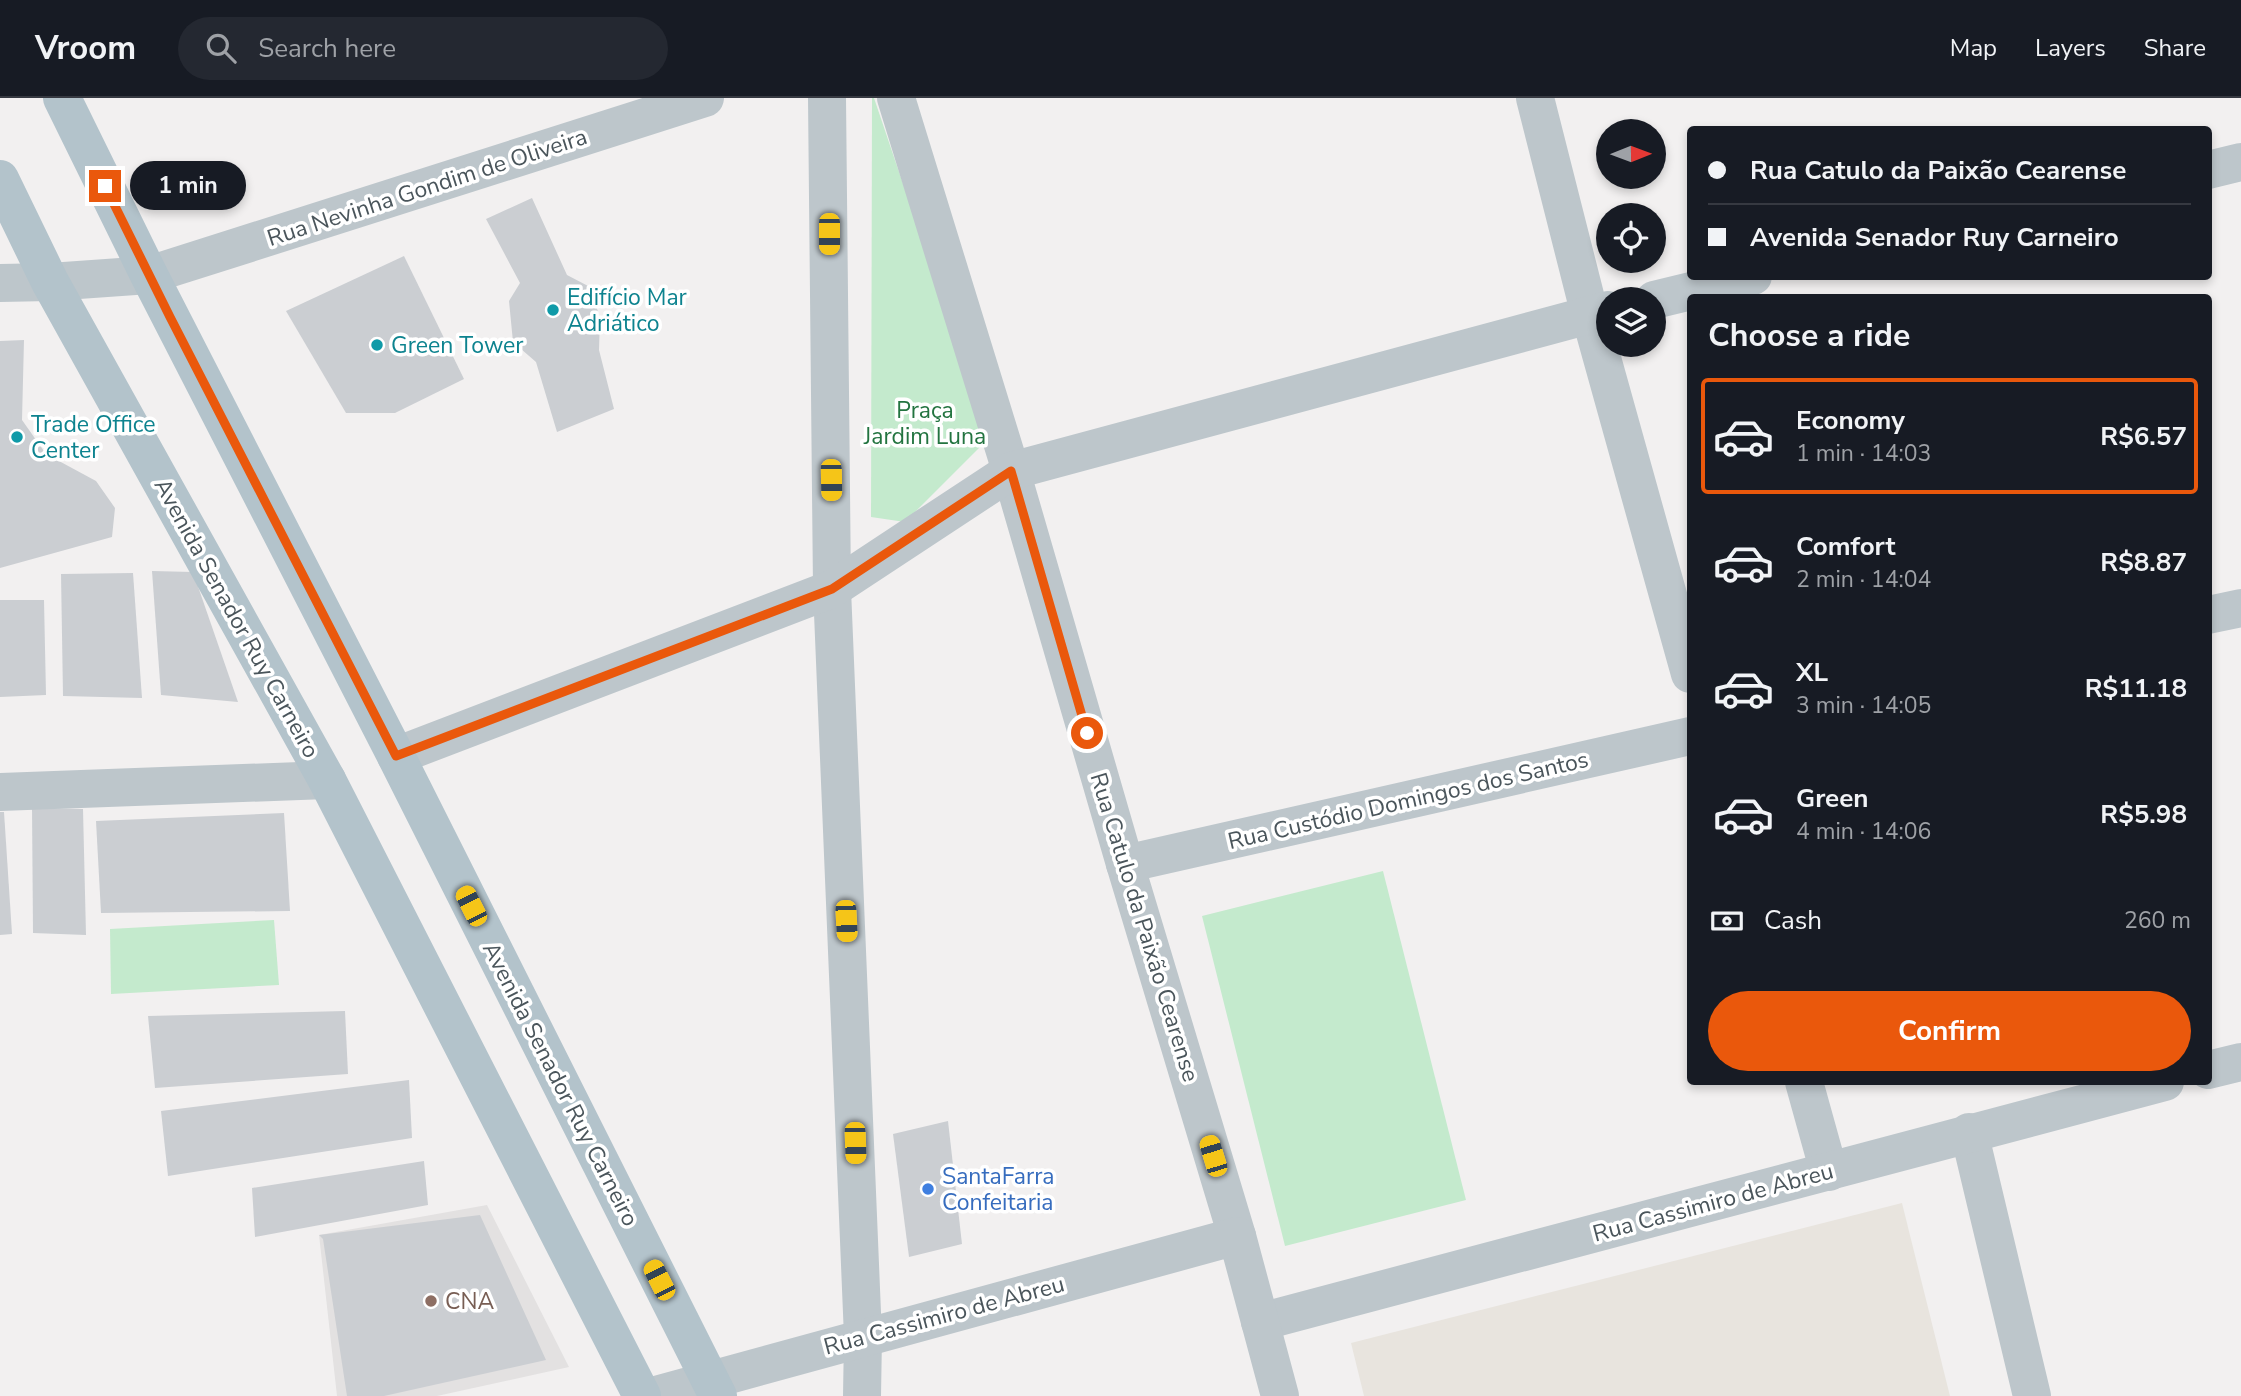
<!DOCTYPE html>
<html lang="en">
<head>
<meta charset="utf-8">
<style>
	body { margin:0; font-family:"Nunito Sans",sans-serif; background:#242831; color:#f1f3f6; height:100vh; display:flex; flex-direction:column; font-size:26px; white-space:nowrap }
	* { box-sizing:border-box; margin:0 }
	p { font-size:23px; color:#9ea1a6 }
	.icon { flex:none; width:38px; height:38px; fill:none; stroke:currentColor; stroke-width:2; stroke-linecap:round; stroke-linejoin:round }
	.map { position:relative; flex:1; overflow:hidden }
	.sheet { position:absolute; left:1687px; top:196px; width:525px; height:791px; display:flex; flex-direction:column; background:#171b24; border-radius:7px; box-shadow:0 4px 10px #0003 }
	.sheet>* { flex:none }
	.top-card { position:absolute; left:1687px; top:28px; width:525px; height:154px; border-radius:7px; box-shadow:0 4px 10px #0003; display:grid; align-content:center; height:154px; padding:0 21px; background:#171b24 }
	.needle { width:46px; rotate:89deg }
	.controls { position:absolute; left:1596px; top:21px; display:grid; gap:14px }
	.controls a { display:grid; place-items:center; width:70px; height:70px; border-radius:50%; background:#171b24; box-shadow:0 4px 10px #0003; font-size:35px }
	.end { position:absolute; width:32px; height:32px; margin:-16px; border:9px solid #ea580c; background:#fff; box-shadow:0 0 0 4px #fff }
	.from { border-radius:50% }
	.bubble { position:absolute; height:49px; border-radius:24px; background:#171b24; box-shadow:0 4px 10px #0003; font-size:23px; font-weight:700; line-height:49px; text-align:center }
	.car { position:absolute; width:21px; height:42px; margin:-21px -10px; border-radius:9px; box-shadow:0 0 5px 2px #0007; background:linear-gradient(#f5c518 24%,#345 0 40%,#f5c518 0 76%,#345 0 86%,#f5c518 0) }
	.top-card b { display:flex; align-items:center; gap:24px; height:66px; font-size:26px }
	.top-card b+b { border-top:2px solid #363941 }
	.top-card i { width:18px; height:18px; background:#f1f3f6 }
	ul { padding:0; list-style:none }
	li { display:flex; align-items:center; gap:21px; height:116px; margin:0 14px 10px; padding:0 7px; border:4px solid transparent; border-radius:7px }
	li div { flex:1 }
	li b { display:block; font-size:26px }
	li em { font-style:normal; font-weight:700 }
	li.on { border-color:#ea580c }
	li>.icon { width:63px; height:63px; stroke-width:1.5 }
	h2 { padding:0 21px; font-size:32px; line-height:84px }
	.pay { display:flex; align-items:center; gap:18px; height:77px; padding:0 21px; font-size:26px }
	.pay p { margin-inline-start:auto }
	.button { display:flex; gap:14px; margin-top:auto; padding:14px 21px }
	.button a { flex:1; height:80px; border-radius:42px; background:#ea580c; color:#fff; font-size:28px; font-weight:700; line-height:80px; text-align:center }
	header { display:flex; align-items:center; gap:42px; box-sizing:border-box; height:98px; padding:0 35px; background:#171b24; border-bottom:2px solid #363941 }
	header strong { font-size:33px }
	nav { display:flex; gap:38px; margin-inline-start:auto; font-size:24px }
	.search { width:490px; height:63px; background:#242831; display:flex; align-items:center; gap:18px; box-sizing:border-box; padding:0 24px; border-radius:38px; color:#9ea1a6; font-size:26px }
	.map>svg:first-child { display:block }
</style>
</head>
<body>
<header>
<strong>Vroom</strong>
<div class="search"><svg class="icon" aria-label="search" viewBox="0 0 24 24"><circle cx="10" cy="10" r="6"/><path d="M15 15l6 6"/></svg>Search here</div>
<nav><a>Map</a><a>Layers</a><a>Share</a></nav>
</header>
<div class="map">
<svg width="2241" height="1298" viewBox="0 0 2241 1298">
	<rect width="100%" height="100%" fill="#f2f0f0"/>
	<path fill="#e8e4de" d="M1902,1105L1950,1298H1364L1351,1245Z"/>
	<path fill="#e3e1e1" d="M487,1107L569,1269L437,1298H337L319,1137Z"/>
	<g fill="#c4eacd">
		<path d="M872,0H874L989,340L905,424L871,419Z"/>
		<path d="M1383,773L1466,1102L1285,1148L1202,818Z"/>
		<path d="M274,822L279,887L111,896L110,831Z"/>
	</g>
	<g fill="#cbced2">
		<path d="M532,100L567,177L590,189L600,220L599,252L614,311L557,334L536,264L513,244L509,203L520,185L486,121Z"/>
		<path d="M404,158L464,281L395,315H346L286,213Z"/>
		<path d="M24,242L22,322L46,356L96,383L115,410L112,439L0,470V243Z"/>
		<path d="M152,473L193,474L238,604L161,597Z"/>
		<path d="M133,475L142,600L63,598L61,476Z"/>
		<path d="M0,502H44L46,597L0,599Z"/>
		<path d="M32,710L83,711L86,837L33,835Z"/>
		<path d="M0,714H4L12,836L0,837Z"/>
		<path d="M284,715L290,813L101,815L96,723Z"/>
		<path d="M345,913L348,976L155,990L148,918Z"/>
		<path d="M409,982L412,1040L168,1078L161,1013Z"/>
		<path d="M948,1023L962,1146L909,1159L893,1036Z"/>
		<path d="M424,1063L428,1107L255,1139L252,1090Z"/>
		<path d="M480,1117L546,1262L384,1298H347L323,1141L319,1137Z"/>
	</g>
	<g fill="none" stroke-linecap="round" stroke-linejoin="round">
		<g stroke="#bdc6cb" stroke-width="38">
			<path d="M827,0L832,491L863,1239L862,1298"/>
			<path d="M896,0L1011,373L1125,766L1237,1138"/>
			<path d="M1535,0L1590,217L1690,576"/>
			<path d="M2208,517L2241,510"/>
			<path d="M1125,766L1690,638"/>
			<path d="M1804,984L1829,1074"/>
			<path d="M1969,1034L2032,1298"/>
		</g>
		<g stroke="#bdc6cb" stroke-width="38">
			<path d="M2208,72L2241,64"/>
			<path d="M0,185L50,184L149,177L705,0"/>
			<path d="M1654,202L1753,178"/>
			<path d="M396,658L832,491L1011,373L1608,212"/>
			<path d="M0,694L327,682"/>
			<path d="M2208,972L2241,964"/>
			<path d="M1260,1224L2165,984"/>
			<path d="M652,1298L1237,1138L1280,1298"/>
		</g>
		<g stroke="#b3c3cb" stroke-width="38">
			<path d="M62,0L149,177L396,658L718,1298"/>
			<path d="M0,81L50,184L327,682L642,1298"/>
		</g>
	</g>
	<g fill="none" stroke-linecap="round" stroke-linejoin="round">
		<path stroke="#ea580c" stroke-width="9" d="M105,88L170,219L396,658L832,491L1011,373L1087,635"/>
	</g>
	<g fill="#0f9aa8" stroke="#fff" stroke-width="2.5">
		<circle cx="553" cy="212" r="7"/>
		<circle cx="377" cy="247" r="7"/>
		<circle cx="17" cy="339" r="7"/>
	</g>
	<circle fill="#3f7fe0" stroke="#fff" stroke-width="2.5" cx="928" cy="1091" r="7"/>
	<circle fill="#8d6e63" stroke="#fff" stroke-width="2.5" cx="431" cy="1203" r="7"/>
	<g text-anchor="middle" stroke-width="7" stroke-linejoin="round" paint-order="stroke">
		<g font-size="23" fill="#4a555b" stroke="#fff">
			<text transform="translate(427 89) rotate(-18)" y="8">Rua Nevinha Gondim de Oliveira</text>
			<text transform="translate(237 520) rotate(61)" y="8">Avenida Senador Ruy Carneiro</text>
			<text transform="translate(1408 702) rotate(-13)" y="8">Rua Custódio Domingos dos Santos</text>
			<text transform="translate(1145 829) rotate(73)" y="8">Rua Catulo da Paixão Cearense</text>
			<text transform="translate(561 986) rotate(63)" y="8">Avenida Senador Ruy Carneiro</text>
			<text transform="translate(1713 1104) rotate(-15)" y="8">Rua Cassimiro de Abreu</text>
			<text transform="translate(944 1217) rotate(-15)" y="8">Rua Cassimiro de Abreu</text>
		</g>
		<g font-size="23" fill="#0d838f" stroke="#fff" text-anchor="start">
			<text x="567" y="207">Edifício Mar<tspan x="567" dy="26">Adriático</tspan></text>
			<text x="391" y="255">Green Tower</text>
			<text x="31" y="334">Trade Office<tspan x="31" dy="26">Center</tspan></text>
		</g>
		<g font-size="23" fill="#237440" stroke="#fff">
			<text x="925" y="320">Praça<tspan x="925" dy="26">Jardim Luna</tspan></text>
		</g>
		<g font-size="23" fill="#366cbe" stroke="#fff" text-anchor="start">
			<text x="942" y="1086">SantaFarra<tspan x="942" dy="26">Confeitaria</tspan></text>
		</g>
		<g font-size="23" fill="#785e54" stroke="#fff" text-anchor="start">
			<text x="445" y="1211">CNA</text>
		</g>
	</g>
</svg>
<div class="controls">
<a><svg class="needle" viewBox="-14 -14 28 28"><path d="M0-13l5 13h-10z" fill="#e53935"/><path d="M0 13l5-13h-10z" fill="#9ea1a6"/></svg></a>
<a><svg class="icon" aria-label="locate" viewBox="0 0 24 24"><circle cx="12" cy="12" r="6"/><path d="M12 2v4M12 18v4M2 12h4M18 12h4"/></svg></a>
<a><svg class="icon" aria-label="layers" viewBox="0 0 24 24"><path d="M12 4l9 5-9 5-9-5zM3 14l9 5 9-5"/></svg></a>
</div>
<i class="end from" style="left:1087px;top:635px"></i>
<i class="end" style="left:105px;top:88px"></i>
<div class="bubble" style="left:130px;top:63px;width:116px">1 min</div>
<i class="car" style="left:829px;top:136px;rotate:180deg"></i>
<i class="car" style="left:831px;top:382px;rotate:179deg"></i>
<i class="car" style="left:471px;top:808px;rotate:333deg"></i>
<i class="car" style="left:846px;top:823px;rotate:177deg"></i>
<i class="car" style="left:855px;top:1045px;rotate:178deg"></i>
<i class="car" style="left:1213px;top:1058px;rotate:343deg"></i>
<i class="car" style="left:659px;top:1182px;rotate:333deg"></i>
<div class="top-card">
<b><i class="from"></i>Rua Catulo da Paixão Cearense</b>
<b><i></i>Avenida Senador Ruy Carneiro</b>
</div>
<section class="sheet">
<h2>Choose a ride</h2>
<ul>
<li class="on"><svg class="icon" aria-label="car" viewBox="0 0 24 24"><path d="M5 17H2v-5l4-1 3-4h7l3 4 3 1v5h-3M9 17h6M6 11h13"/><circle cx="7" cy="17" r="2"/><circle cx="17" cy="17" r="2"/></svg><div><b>Economy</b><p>1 min · 14:03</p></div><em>R$6.57</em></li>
<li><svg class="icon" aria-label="car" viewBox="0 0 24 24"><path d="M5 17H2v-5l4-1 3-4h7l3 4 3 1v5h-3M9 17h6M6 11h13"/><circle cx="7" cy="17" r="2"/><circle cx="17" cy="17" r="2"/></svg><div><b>Comfort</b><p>2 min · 14:04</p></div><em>R$8.87</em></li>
<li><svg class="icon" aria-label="car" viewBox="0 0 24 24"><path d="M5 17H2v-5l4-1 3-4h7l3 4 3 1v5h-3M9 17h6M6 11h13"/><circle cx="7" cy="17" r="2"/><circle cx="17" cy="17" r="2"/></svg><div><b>XL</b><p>3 min · 14:05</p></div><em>R$11.18</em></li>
<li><svg class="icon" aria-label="car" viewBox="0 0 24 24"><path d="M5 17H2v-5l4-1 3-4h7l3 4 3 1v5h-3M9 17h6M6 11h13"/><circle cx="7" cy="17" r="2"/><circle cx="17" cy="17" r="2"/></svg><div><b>Green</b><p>4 min · 14:06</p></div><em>R$5.98</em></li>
</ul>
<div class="pay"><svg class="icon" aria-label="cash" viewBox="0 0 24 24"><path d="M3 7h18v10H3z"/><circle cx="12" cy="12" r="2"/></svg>Cash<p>260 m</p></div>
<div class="button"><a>Confirm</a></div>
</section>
</div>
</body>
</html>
